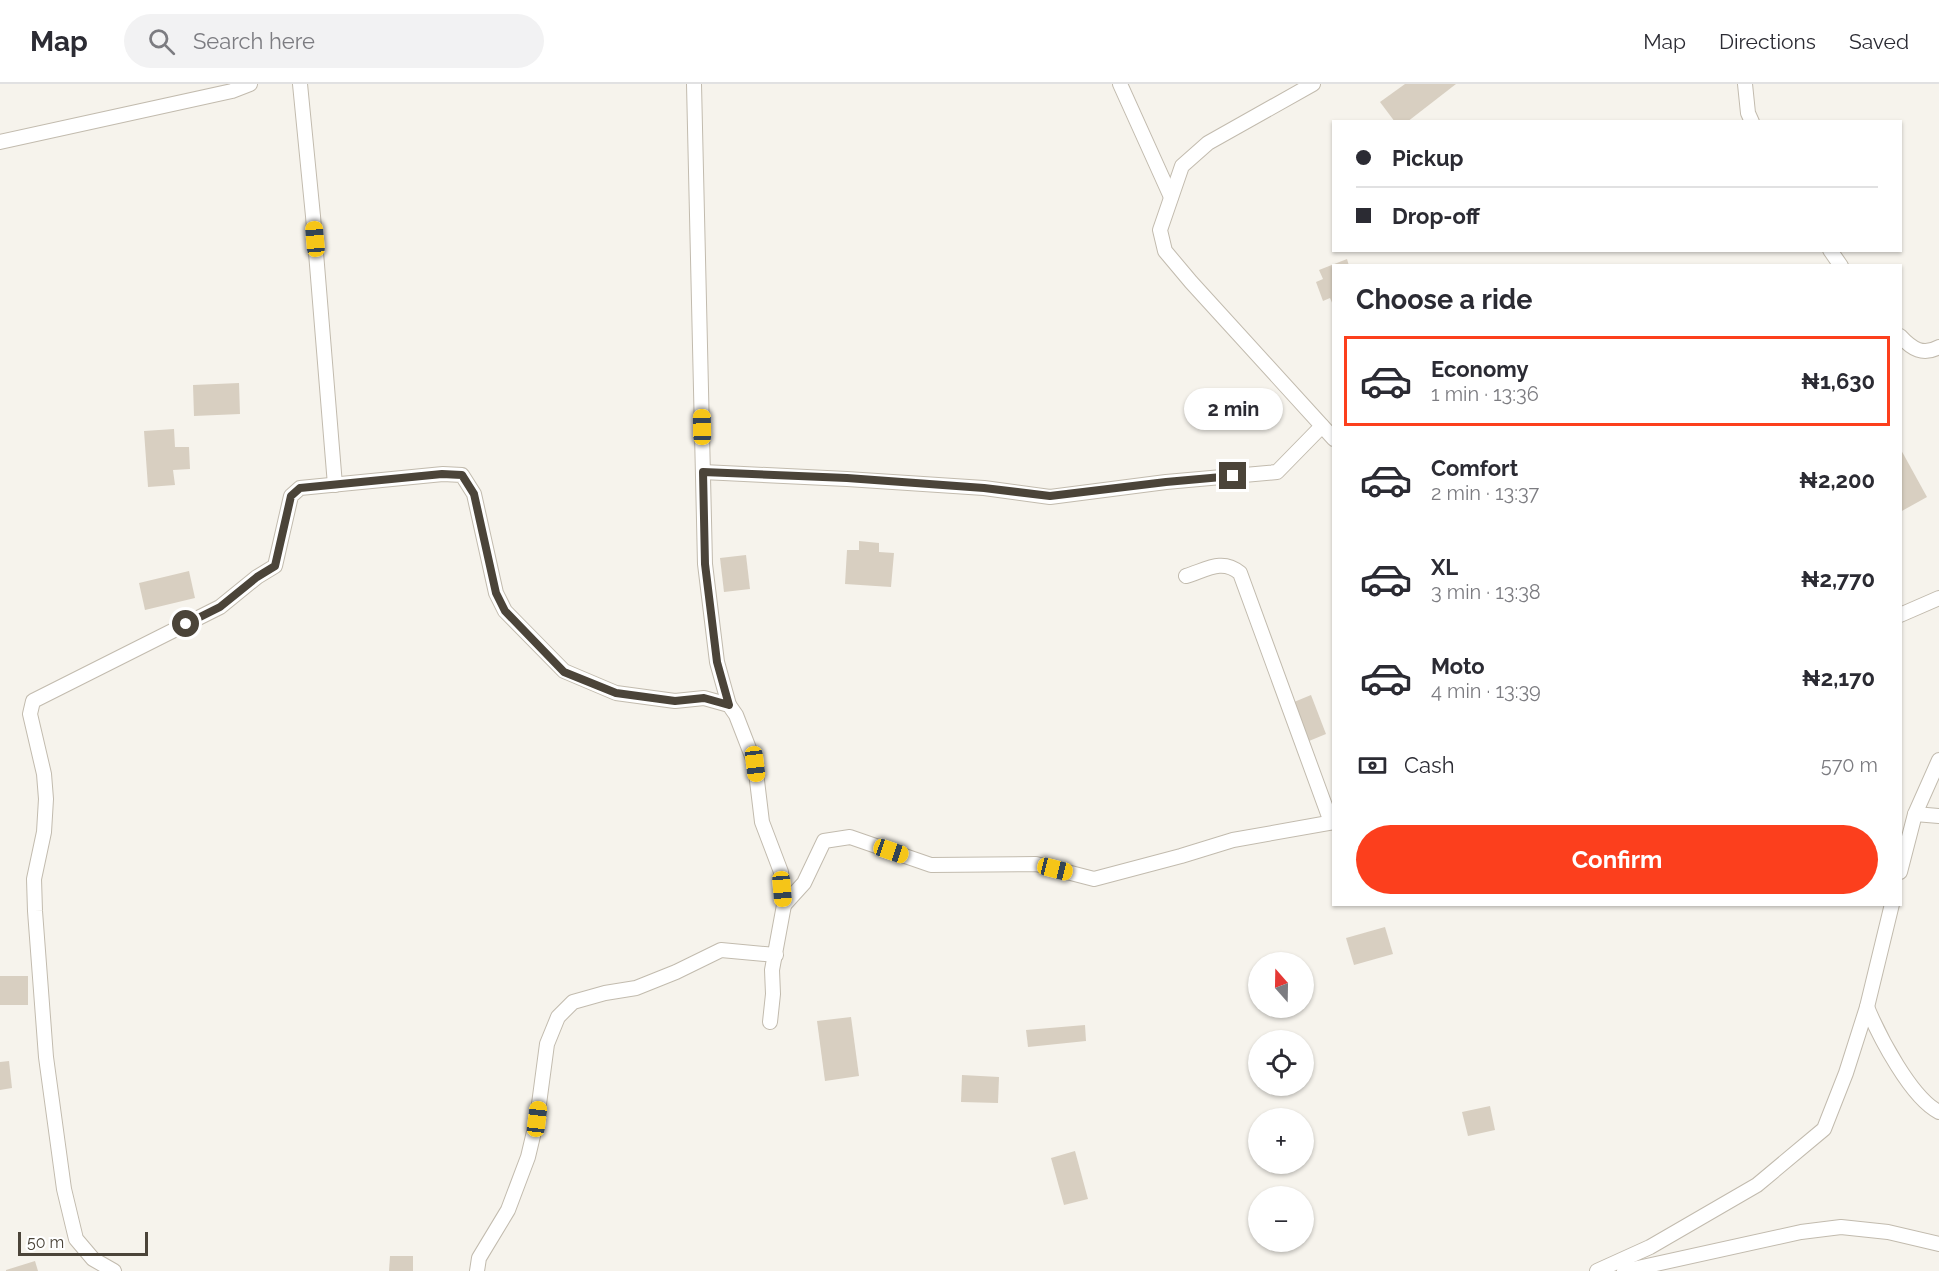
<!DOCTYPE html>
<html lang="en">
<head>
<meta charset="utf-8">
<style>
	body { margin:0; font-family:Raleway,sans-serif; background:#f2f2f3; color:#2b2b33; height:100vh; display:flex; flex-direction:column; font-size:22px; white-space:nowrap }
	* { box-sizing:border-box; margin:0 }
	p { font-size:20px; color:#7c7c81 }
	.icon { flex:none; width:33px; height:33px; fill:none; stroke:currentColor; stroke-width:2; stroke-linecap:round; stroke-linejoin:round }
	.map { position:relative; flex:1; overflow:hidden }
	.sheet { position:absolute; left:1332px; top:180px; width:570px; height:642px; display:flex; flex-direction:column; background:#fff; border-radius:0px; box-shadow:0 2px 4px #0004 }
	.sheet>* { flex:none }
	.top-card { position:absolute; left:1332px; top:36px; width:570px; height:132px; border-radius:0px; box-shadow:0 2px 4px #0004; display:grid; align-content:center; height:132px; padding:0 24px; background:#fff }
	.needle { width:39px; rotate:340deg }
	.fabs { position:absolute; left:1248px; top:868px; display:grid; gap:12px }
	.fabs a { display:grid; place-items:center; width:66px; height:66px; border-radius:50%; background:#fff; box-shadow:0 2px 4px #0004; font-size:30px }
	.scale { position:absolute; left:18px; bottom:15px; width:130px; box-sizing:border-box; padding-left:6px; border:3px solid #4b4439; border-top:0; font-size:16px; line-height:21px; white-space:nowrap; color:#4b4439; -webkit-text-stroke:4px #fff; paint-order:stroke }
	.end { position:absolute; width:27px; height:27px; margin:-14px; border:8px solid #4b4439; background:#fff; box-shadow:0 0 0 3px #fff }
	.from { border-radius:50% }
	.bubble { position:absolute; height:42px; border-radius:21px; background:#fff; box-shadow:0 2px 4px #0004; font-size:20px; font-weight:700; line-height:42px; text-align:center }
	.car { position:absolute; width:18px; height:36px; margin:-18px -9px; border-radius:8px; box-shadow:0 0 4px 2px #0007; background:linear-gradient(#f5c518 24%,#345 0 40%,#f5c518 0 76%,#345 0 86%,#f5c518 0) }
	.top-card b { display:flex; align-items:center; gap:21px; height:57px; font-size:22px }
	.top-card b+b { border-top:2px solid #e1e1e2 }
	.top-card i { width:15px; height:15px; background:#2b2b33 }
	ul { padding:0; list-style:none }
	li { display:flex; align-items:center; gap:18px; height:90px; margin:0 12px 9px; padding:0 12px; border:3px solid transparent; border-radius:0px }
	li div { flex:1 }
	li b { display:block; font-size:22px }
	li em { font-style:normal; font-weight:700 }
	li.current { border-color:#fc3f1d }
	li>.icon { width:54px; height:54px; stroke-width:1.5 }
	h2 { padding:0 24px; font-size:27px; line-height:72px }
	.pay { display:flex; align-items:center; gap:15px; height:66px; padding:0 24px; font-size:22px }
	.pay p { margin-inline-start:auto }
	.button { display:flex; gap:12px; margin-top:auto; padding:12px 24px }
	.button a { flex:1; height:69px; border-radius:36px; background:#fc3f1d; color:#fff; font-size:24px; font-weight:700; line-height:69px; text-align:center }
	header { display:flex; align-items:center; gap:36px; box-sizing:border-box; height:84px; padding:0 30px; background:#fff; border-bottom:2px solid #e1e1e2 }
	header strong { font-size:28px }
	nav { display:flex; gap:33px; margin-inline-start:auto; font-size:21px }
	.search { width:420px; height:54px; background:#f2f2f3; display:flex; align-items:center; gap:15px; box-sizing:border-box; padding:0 21px; border-radius:33px; color:#7c7c81; font-size:22px }
	.map>svg:first-child { display:block }
</style>
</head>
<body>
<header>
<strong>Map</strong>
<div class="search"><svg class="icon" aria-label="search" viewBox="0 0 24 24"><circle cx="10" cy="10" r="6"/><path d="M15 15l6 6"/></svg>Search here</div>
<nav><a>Map</a><a>Directions</a><a>Saved</a></nav>
</header>
<div class="map">
<svg width="1939" height="1187" viewBox="0 0 1939 1187">
	<rect width="100%" height="100%" fill="#f6f3ec"/>
	<g fill="#d8cfc1">
		<path d="M1405,0H1456L1407,38H1395L1380,18Z"/>
		<path d="M1347,175L1349,182H1334L1333,221L1330,214L1323,217L1316,198L1323,195L1319,186Z"/>
		<path d="M239,299L240,330L194,332L193,301Z"/>
		<path d="M174,345L175,363H189L190,385L173,386L175,401L148,403L144,347Z"/>
		<path d="M1900,364L1927,413L1900,428Z"/>
		<path d="M859,457L879,459V468L894,469L891,503L845,500L847,466H859Z"/>
		<path d="M746,471L750,505L724,508L720,474Z"/>
		<path d="M189,487L195,514L145,526L139,499Z"/>
		<path d="M1311,611L1326,650L1309,657L1294,618Z"/>
		<path d="M1385,843L1393,870L1354,881L1346,854Z"/>
		<rect x="0" y="892" width="28" height="29"/>
		<path d="M851,933L859,992L825,997L817,937Z"/>
		<path d="M1085,941L1086,957L1028,963L1026,946Z"/>
		<path d="M9,977L12,1004L0,1006V978Z"/>
		<path d="M962,991L999,993L998,1019L961,1018Z"/>
		<path d="M1490,1022L1495,1046L1468,1052L1462,1028Z"/>
		<path d="M1075,1067L1088,1115L1064,1121L1051,1074Z"/>
		<path d="M390,1172H413V1187H389Z"/>
		<path d="M35,1177L38,1187H6V1186Z"/>
	</g>
	<g fill="none" stroke-linecap="round" stroke-linejoin="round">
		<g stroke="#c2bbae" stroke-width="16">
			<g id="minor">
				<path d="M300,0L313,132L335,401"/>
				<path d="M694,0L705,480L717,578L729,621"/>
				<path d="M1120,0L1171,113"/>
				<path d="M1313,0L1208,59L1182,82L1160,146L1165,167L1191,198L1334,355"/>
				<path d="M1745,0L1748,29L1752,38"/>
				<path d="M0,58L232,7L250,0"/>
				<path d="M1830,166L1841,182"/>
				<path d="M1900,252C1912,265 1923,272 1939,263"/>
				<path d="M703,388L847,395L984,404L1050,413L1166,398L1277,388L1322,342"/>
				<path d="M1186,492C1206,486 1222,474 1240,489L1331,738"/>
				<path d="M1900,531L1939,514"/>
				<path d="M1915,730L1939,732"/>
				<path d="M1900,788L1915,730L1939,676"/>
				<path d="M784,821L804,799L824,757L850,753L931,781L1036,780L1094,795L1181,772L1233,756L1334,738"/>
				<path d="M1867,923C1879,952 1911,1014 1939,1028"/>
				<path d="M114,1187L93,1175L76,1155L64,1105L46,973L35,827L34,795L44,748L46,715L44,690L30,630L33,617L220,523L257,493L275,482L291,412L300,404L443,390L462,391L474,410L496,509L505,527L564,587L616,609L675,617L704,614L729,621L736,631L755,680L762,738L781,788L784,821L772,886L773,910L770,938"/>
				<path d="M477,1187L479,1174L508,1126L528,1073L537,1035L547,960L558,933L573,918L605,909L636,904L676,888L721,866L776,871"/>
				<path d="M1597,1187L1650,1163L1757,1101L1824,1045L1846,989L1867,923L1892,820"/>
				<path d="M1624,1187L1801,1148L1841,1143L1888,1148L1939,1160"/>
			</g>
		</g>
		<use href="#minor" stroke="#fff" stroke-width="14"/>
	</g>
	<g fill="none" stroke-linecap="round" stroke-linejoin="round">
		<path stroke="#4b4439" stroke-width="8" d="M186,540L220,523L257,493L275,482L291,412L300,404L442,390L462,391L474,410L496,509L505,527L564,588L616,609L675,617L704,614L729,621L717,578L705,480L703,388L847,394L984,404L1050,412L1166,398L1233,392"/>
	</g>
</svg>
<div class="fabs">
<a><svg class="needle" viewBox="-14 -14 28 28"><path d="M0-13l5 13h-10z" fill="#e53935"/><path d="M0 13l5-13h-10z" fill="#7c7c81"/></svg></a>
<a><svg class="icon" aria-label="locate" viewBox="0 0 24 24"><circle cx="12" cy="12" r="6"/><path d="M12 2v4M12 18v4M2 12h4M18 12h4"/></svg></a>
<a>+</a>
<a>−</a>
</div>
<div class="scale">50 m</div>
<i class="end from" style="left:186px;top:540px"></i>
<i class="end" style="left:1233px;top:392px"></i>
<div class="bubble" style="left:1184px;top:304px;width:99px">2 min</div>
<i class="car" style="left:315px;top:155px;rotate:355deg"></i>
<i class="car" style="left:702px;top:343px;rotate:359deg"></i>
<i class="car" style="left:755px;top:680px;rotate:173deg"></i>
<i class="car" style="left:891px;top:767px;rotate:109deg"></i>
<i class="car" style="left:1055px;top:785px;rotate:104deg"></i>
<i class="car" style="left:782px;top:805px;rotate:175deg"></i>
<i class="car" style="left:537px;top:1035px;rotate:7deg"></i>
<div class="top-card">
<b><i class="from"></i>Pickup</b>
<b><i></i>Drop-off</b>
</div>
<section class="sheet">
<h2>Choose a ride</h2>
<ul>
<li class="current"><svg class="icon" aria-label="car" viewBox="0 0 24 24"><path d="M5 17H2v-5l4-1 3-4h7l3 4 3 1v5h-3M9 17h6M6 11h13"/><circle cx="7" cy="17" r="2"/><circle cx="17" cy="17" r="2"/></svg><div><b>Economy</b><p>1 min · 13:36</p></div><em>₦1,630</em></li>
<li><svg class="icon" aria-label="car" viewBox="0 0 24 24"><path d="M5 17H2v-5l4-1 3-4h7l3 4 3 1v5h-3M9 17h6M6 11h13"/><circle cx="7" cy="17" r="2"/><circle cx="17" cy="17" r="2"/></svg><div><b>Comfort</b><p>2 min · 13:37</p></div><em>₦2,200</em></li>
<li><svg class="icon" aria-label="car" viewBox="0 0 24 24"><path d="M5 17H2v-5l4-1 3-4h7l3 4 3 1v5h-3M9 17h6M6 11h13"/><circle cx="7" cy="17" r="2"/><circle cx="17" cy="17" r="2"/></svg><div><b>XL</b><p>3 min · 13:38</p></div><em>₦2,770</em></li>
<li><svg class="icon" aria-label="car" viewBox="0 0 24 24"><path d="M5 17H2v-5l4-1 3-4h7l3 4 3 1v5h-3M9 17h6M6 11h13"/><circle cx="7" cy="17" r="2"/><circle cx="17" cy="17" r="2"/></svg><div><b>Moto</b><p>4 min · 13:39</p></div><em>₦2,170</em></li>
</ul>
<div class="pay"><svg class="icon" aria-label="cash" viewBox="0 0 24 24"><path d="M3 7h18v10H3z"/><circle cx="12" cy="12" r="2"/></svg>Cash<p>570 m</p></div>
<div class="button"><a>Confirm</a></div>
</section>
</div>
</body>
</html>
